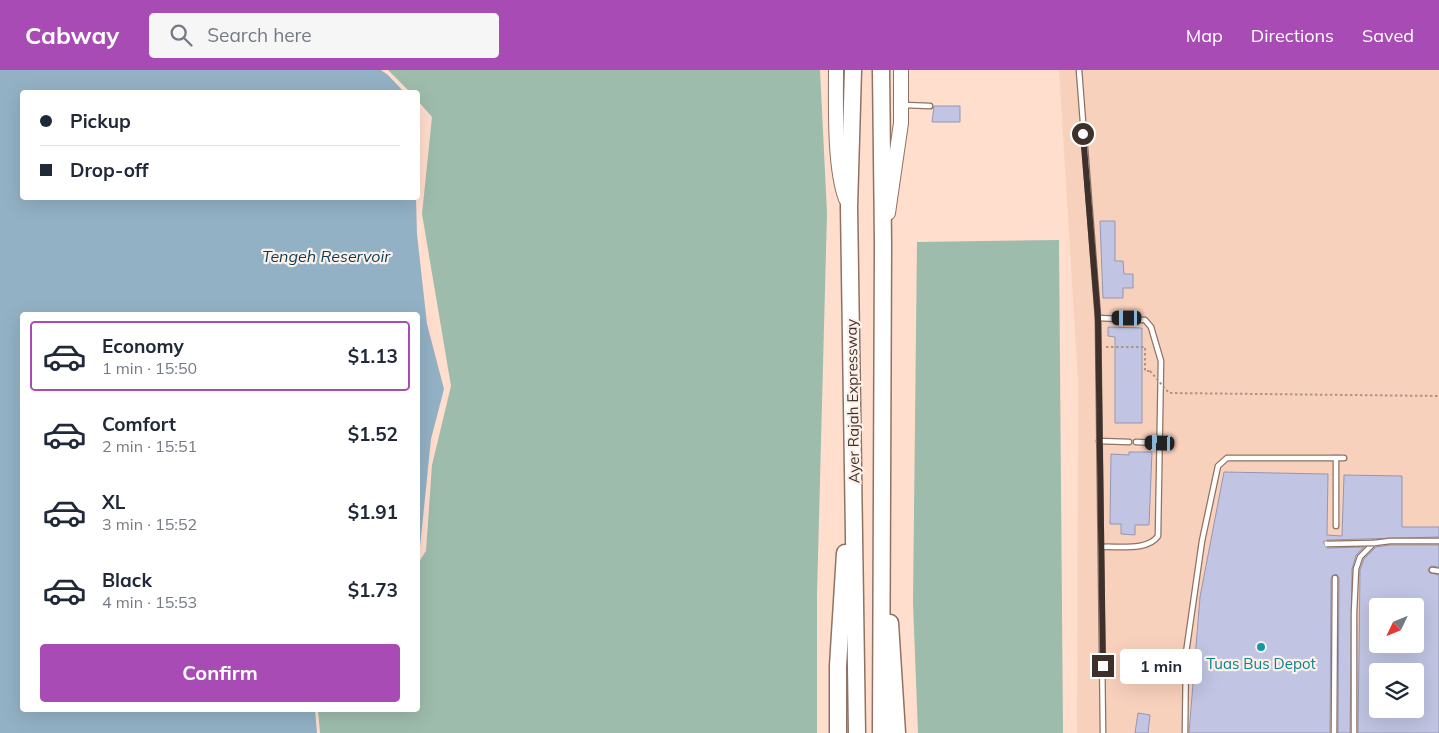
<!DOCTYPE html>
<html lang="en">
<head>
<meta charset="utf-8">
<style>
	body { margin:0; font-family:Mulish,sans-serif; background:#f6f6f7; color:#1f2937; height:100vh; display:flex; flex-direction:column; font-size:19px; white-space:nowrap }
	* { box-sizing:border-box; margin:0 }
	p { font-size:16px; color:#747a83 }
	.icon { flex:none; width:28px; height:28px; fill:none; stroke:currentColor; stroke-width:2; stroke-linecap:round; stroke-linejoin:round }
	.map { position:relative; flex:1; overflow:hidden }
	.drawer { position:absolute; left:20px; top:242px; width:400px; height:400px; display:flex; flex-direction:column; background:#fff; border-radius:5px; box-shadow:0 5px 20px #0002 }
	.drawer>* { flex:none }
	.top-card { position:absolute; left:20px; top:20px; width:400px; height:110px; border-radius:5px; box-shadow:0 5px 20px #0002; display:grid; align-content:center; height:110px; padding:0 20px; background:#fff }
	.needle { width:32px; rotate:227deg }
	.buttons { position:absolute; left:1369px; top:528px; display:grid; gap:10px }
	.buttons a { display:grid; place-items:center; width:55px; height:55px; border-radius:5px; background:#fff; box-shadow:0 5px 20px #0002; font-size:25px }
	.end { position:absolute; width:22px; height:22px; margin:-11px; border:6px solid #3e312b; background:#fff; box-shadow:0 0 0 2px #fff }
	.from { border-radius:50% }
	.bubble { position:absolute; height:35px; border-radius:5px; background:#fff; box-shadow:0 5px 20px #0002; font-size:16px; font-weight:700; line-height:35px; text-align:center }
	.car { position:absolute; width:15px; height:30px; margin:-15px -8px; border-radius:6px; box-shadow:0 0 4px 1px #0007; background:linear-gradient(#222 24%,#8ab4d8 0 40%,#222 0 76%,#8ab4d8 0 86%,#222 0) }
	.top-card b { display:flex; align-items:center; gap:18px; height:48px; font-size:19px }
	.top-card b+b { border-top:1px solid #e0e1e3 }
	.top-card i { width:12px; height:12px; background:#1f2937 }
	ul { padding:9px 0 0; list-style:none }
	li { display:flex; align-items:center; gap:15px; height:70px; margin:0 10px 8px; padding:0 10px; border:2px solid transparent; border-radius:5px }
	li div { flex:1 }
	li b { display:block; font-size:19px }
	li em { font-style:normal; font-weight:700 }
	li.on { border-color:#a84bb5 }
	li>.icon { width:45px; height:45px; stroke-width:1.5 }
	.button { display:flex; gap:10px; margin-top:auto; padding:10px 20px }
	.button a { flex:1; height:58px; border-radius:5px; background:#a84bb5; color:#fff; font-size:20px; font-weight:700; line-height:58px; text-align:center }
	header { display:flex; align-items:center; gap:30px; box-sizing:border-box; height:70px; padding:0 25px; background:#a84bb5; color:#fff }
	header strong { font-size:24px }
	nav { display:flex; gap:28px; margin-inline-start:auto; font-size:18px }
	.search { width:350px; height:45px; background:#f6f6f7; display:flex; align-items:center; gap:12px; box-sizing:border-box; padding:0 18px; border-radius:5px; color:#747a83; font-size:19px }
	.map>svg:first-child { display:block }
</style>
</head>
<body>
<header>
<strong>Cabway</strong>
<div class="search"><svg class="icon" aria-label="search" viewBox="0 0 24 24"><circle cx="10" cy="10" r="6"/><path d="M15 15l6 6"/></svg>Search here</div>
<nav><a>Map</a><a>Directions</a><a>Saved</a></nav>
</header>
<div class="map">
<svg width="1439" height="663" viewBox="0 0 1439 663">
	<rect width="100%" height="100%" fill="#ffdece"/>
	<path fill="#f8d1bd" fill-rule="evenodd" d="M1059,0H1439V663H1077L1078,311ZM1378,536H1415V574H1378ZM1378,601H1415V639H1378Z"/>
	<g fill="#9ebcac">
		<path d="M388,0H820L827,143L817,525V663H320L318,640H418V493L426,481L432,395L451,316L422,144L432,47L418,31V22H410Z"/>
		<path d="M1059,170L1063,663H918L913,533L917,172Z"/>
	</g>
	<path fill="#93b1c5" d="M0,0H381L388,5L404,22H22V128H416L417,164L427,254L444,319L431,369L420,477L418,481V245H22V640H315L317,663H0Z"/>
	<g fill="#c1c4e2" stroke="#9396b3" fill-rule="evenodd">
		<path d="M934,36H960V52H932Z"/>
		<path d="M1100,151H1115V191H1123L1124,204H1133V218H1123V228H1103Z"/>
		<path d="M1108,257L1142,258V353H1115V267L1108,266Z"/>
		<path d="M1129,382H1152L1149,455H1135V465L1121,464V454H1110L1111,384L1129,385Z"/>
		<path d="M1224,402L1328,404L1327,465L1342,466L1344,405L1402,406V457H1439V467L1327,470L1323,472L1327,478L1364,477L1356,485L1352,499L1350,663H1338L1339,508L1336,504L1331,508L1330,663H1189L1200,527Z"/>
		<path d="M1390,475H1439V497L1431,496L1428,500L1430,503L1439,505V663H1358L1360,500L1364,489L1376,477ZM1378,536H1415V574H1378ZM1378,601H1415V639H1378Z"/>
		<path d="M1138,643L1150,645L1148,663H1135Z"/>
	</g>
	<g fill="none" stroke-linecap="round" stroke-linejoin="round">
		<g stroke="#8f7263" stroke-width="7">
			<g id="lane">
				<path d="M1079,0L1098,248L1103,663"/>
				<path d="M904,35L930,36"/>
				<path d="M1098,248L1145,250L1151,257L1161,291L1158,466C1148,481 1119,476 1102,477"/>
				<path d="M1099,371L1129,372"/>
				<path d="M1136,372L1159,373"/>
				<path d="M1336,456V388"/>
				<path d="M1432,500L1439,501"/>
				<path d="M1185,663L1186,583L1202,471L1218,396L1227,388H1344"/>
				<path d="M1334,663L1335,508"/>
				<path d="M1354,663V543L1356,499L1360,487L1374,473L1390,471H1439"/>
			</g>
		</g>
		<g stroke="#8f7263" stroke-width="16">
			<g id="primary">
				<path d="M836,0C836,36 834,97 846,129"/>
				<path d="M888,143L901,53V0"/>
			</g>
		</g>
		<g stroke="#8f7263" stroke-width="19">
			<g id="highway">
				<path d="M853,0L849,137L857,663"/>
				<path d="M881,0L883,173L881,663"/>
				<path d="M890,553L897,663"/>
				<path d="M838,663V596L845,483"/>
			</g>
		</g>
		<path stroke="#ad9489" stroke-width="2" stroke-dasharray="2.5 2.5" stroke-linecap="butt" d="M1106,277H1145V301H1150"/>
		<use href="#lane" stroke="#fff" stroke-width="4.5"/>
		<use href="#primary" stroke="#fff" stroke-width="14"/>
		<use href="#highway" stroke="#fff" stroke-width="16"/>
		<g stroke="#8f7263" stroke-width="7" stroke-linecap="butt">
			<path id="lane-bridge" d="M1327,474L1374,473"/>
		</g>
		<path stroke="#ad9489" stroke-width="2" stroke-dasharray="2.5 2.5" stroke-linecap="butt" d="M1150,301L1169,323L1439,326"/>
		<use href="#lane-bridge" stroke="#fff" stroke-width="4.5"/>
	</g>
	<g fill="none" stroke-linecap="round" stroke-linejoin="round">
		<path stroke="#3e312b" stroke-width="6" d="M1083,64L1098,248L1103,596"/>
	</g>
	<circle fill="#0f9aa8" stroke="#fdf0e9" stroke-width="2" cx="1261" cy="577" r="5"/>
	<g text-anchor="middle" stroke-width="4.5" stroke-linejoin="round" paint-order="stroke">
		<g font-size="15" fill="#3e312b" stroke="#fdf0e9">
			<text transform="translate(853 331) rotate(-91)" y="5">Ayer Rajah Expressway</text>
		</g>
		<g font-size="15" fill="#0d838f" stroke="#fdf0e9">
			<text x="1261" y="599">Tuas Bus Depot</text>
		</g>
		<g font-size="16" font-style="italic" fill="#053f5c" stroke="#fdf0e9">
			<text x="326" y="192">Tengeh Reservoir</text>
		</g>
	</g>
</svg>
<div class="buttons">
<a><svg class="needle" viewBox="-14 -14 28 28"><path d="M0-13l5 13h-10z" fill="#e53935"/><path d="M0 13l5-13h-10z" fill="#747a83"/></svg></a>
<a><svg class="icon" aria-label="layers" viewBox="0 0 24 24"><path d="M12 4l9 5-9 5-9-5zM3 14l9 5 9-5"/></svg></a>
</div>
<i class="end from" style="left:1083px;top:64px"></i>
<i class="end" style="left:1103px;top:596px"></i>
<div class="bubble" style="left:1120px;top:579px;width:82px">1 min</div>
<i class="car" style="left:1127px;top:248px;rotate:270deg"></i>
<i class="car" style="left:1160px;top:373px;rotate:272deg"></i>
<div class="top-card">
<b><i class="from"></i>Pickup</b>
<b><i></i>Drop-off</b>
</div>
<section class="drawer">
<ul>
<li class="on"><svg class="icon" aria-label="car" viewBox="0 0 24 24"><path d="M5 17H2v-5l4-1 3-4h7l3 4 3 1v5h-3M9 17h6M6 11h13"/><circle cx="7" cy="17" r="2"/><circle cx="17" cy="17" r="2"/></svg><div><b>Economy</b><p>1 min · 15:50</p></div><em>$1.13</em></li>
<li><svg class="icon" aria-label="car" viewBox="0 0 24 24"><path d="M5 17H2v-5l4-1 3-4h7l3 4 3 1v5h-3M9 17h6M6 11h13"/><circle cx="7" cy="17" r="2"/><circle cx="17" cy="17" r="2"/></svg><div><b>Comfort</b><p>2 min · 15:51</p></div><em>$1.52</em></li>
<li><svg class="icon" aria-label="car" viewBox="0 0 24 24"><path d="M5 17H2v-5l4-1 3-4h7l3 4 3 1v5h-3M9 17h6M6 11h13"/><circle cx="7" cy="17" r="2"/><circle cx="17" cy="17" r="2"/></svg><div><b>XL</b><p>3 min · 15:52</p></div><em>$1.91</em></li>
<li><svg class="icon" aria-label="car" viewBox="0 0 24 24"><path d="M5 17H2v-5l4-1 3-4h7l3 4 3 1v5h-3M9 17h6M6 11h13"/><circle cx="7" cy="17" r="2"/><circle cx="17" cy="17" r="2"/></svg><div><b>Black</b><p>4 min · 15:53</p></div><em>$1.73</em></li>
</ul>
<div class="button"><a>Confirm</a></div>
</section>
</div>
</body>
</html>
